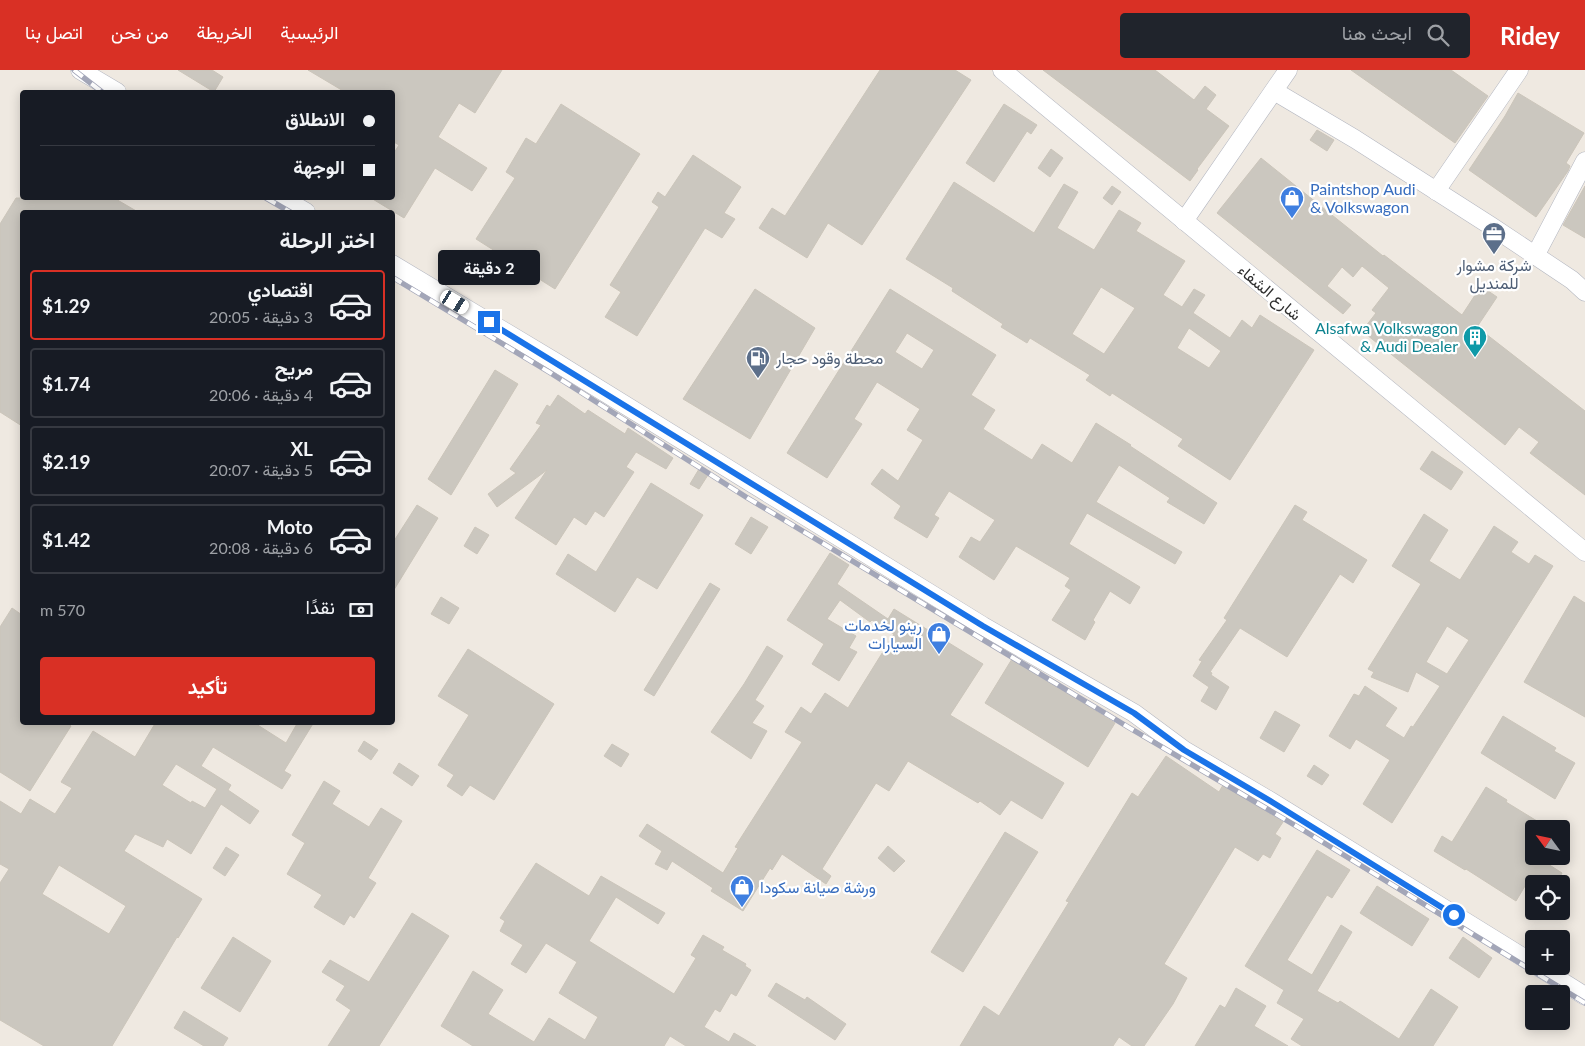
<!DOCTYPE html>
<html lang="ar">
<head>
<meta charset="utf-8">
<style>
	body { margin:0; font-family:Lato,Vazirmatn,sans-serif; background:#20242c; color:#f1f3f6; direction:rtl; height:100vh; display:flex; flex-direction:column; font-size:19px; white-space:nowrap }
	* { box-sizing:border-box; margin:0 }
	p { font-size:16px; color:#9ea1a6 }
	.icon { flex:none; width:28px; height:28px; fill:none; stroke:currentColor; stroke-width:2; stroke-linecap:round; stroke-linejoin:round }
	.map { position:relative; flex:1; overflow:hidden; direction:ltr }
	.details { position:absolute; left:20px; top:140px; width:375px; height:515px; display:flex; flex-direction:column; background:#171b24; border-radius:5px; box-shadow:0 2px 12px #0003; direction:rtl }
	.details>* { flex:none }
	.top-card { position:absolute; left:20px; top:20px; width:375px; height:110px; border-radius:5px; box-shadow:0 2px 12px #0003; direction:rtl; display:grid; align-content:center; height:110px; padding:0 20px; background:#171b24 }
	.needle { width:32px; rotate:303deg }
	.controls { position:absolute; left:1525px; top:750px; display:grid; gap:10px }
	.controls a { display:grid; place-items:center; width:45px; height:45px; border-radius:5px; background:#171b24; box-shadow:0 2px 12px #0003; font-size:25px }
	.end { position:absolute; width:22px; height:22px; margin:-11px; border:6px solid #1a73e8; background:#fff; box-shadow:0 0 0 2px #fff }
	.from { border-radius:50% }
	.bubble { position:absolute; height:35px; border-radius:5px; background:#171b24; box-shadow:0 2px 12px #0003; font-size:16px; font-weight:700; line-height:35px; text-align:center; direction:rtl }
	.car { position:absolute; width:15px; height:30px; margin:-15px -8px; border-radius:6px; box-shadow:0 0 4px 1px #0007; background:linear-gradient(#fff 24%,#345 0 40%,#fff 0 76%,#345 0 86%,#fff 0) }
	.top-card b { display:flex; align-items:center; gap:18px; height:48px; font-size:19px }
	.top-card b+b { border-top:1px solid #363941 }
	.top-card i { width:12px; height:12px; background:#f1f3f6 }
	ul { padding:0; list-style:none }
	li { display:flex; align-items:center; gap:15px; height:70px; margin:0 10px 8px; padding:0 10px; border:2px solid #363941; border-radius:5px }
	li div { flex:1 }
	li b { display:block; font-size:19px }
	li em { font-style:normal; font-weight:700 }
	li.active { border-color:#d93025 }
	li>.icon { width:45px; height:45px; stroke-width:1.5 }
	h2 { padding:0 20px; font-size:22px; line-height:60px }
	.pay { display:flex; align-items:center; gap:12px; height:55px; padding:0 20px; font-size:19px }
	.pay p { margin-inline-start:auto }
	.action { display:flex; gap:10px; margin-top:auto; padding:10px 20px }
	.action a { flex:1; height:58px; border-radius:5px; background:#d93025; color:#fff; font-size:20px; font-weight:700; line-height:58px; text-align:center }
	header { display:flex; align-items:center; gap:30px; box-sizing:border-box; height:70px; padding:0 25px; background:#d93025; color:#fff }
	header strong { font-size:24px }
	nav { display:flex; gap:28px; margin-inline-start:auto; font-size:18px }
	.search { width:350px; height:45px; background:#20242c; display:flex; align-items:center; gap:12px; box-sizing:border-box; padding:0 18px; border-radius:5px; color:#9ea1a6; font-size:19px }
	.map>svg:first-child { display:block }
</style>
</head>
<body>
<header>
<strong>Ridey</strong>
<div class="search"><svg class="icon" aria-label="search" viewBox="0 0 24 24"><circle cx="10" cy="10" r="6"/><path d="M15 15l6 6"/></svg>ابحث هنا</div>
<nav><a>الرئيسية</a><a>الخريطة</a><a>من نحن</a><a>اتصل بنا</a></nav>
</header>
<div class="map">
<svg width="1585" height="976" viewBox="0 0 1585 976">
	<rect width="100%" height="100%" fill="#efe9e1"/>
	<g fill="#cbc7bf" stroke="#cbc5ba" fill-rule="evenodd">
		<path d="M178,0H212L223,7L214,22Z"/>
		<path d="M308,0H502L475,43L459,33L438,67L487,98L472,121L435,98L404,148L371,128H392V86L399,75L392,71V22H345Z"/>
		<path d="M880,0H955L971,10L862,175L828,153L807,188L759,158L772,138L785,146Z"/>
		<path d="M1043,0H1155L1194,30L1205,16L1216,25L1206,39L1229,56L1197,99L1198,100L1190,111Z"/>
		<path d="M1351,0H1451L1488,26L1455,73Z"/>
		<path d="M1518,23L1584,63L1566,93L1570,96L1568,101L1536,147L1469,100L1505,46Z"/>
		<path d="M561,34L640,84L555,219L476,169L515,108L506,102L526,68L536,74Z"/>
		<path d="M1004,34L1037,55L1031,64L1027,61L994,112L966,93Z"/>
		<path d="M1317,60L1334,70L1327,81L1310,70Z"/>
		<path d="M1051,79L1063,88L1050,107L1038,98Z"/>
		<path d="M693,85L741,117L724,143L735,149L722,168L705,158L637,266L605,247L621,222L610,215L659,137L652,132L658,122L665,127Z"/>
		<path d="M1261,88L1383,186L1384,185L1462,245L1481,216L1497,227L1477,257L1585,341V425L1530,383L1539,372L1519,357L1505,375L1362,261L1376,243L1372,240L1389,218L1362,196L1353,207L1342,197L1327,216L1351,235L1343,244L1217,143Z"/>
		<path d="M954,112L1034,163L1064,114L1078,122L1057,158L1094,180L1119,140L1141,153L1136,161L1185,191L1163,225L1182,237L1194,219L1205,225L1193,243L1230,268L1242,250L1252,258L1260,245L1314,280L1230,410L1178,376L1183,369L1112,323L1110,326L1086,310L1090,305L1030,268L1027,273L1001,257L1003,254L952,221L953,218L906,189ZM1101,217L1135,238L1104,284L1072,264ZM1189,258L1221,281L1209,298L1177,278Z"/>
		<path d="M1112,116L1121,122L1112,135L1103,128Z"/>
		<path d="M1585,116V168L1563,155Z"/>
		<path d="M16,128H114L138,142H22V356L0,342V154Z"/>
		<path d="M755,219L815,258L750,369L683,329Z"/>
		<path d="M890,219L996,285L971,325L995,340L983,359L1032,390L1042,374L1072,393L1096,353L1131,375L1130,376L1217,433L1204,454L1167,432L1170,428L1119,395L1096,432L1182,482L1175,494L1087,443L1069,474L1140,517L1130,534L1110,521L1093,550L1095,552L1085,570L1052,550L1071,520L1065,516L1070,508L1016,476L994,510L959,487L971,467L980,472L995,450L949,421L934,445L939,448L927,468L894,448L901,436L871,414L882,399L898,411L923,370L907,360L920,339L877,312L854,349L862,354L827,408L787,383ZM907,263L934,280L922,299L895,282Z"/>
		<path d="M495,300L518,314L451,425L428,409Z"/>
		<path d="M558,325L585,344L588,340L625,364L628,358L673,388L666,399L636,382L626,397L634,402L604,447L595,441L586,455L574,447L556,475L515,448L547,400L497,437L488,424L516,403L510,399L541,355L536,353L547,335L550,337Z"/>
		<path d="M1432,381L1463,402L1451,420L1420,399Z"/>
		<path d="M699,399L708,405L699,419L690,414Z"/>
		<path d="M651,413L703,445L657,519L637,507L615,542L556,504L568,484L596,502Z"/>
		<path d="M417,435L438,448L392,523V474Z"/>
		<path d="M1295,435L1307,442L1302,450L1367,490L1353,513L1340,504L1287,587L1240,558L1210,602L1212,603L1211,605L1229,617L1216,640L1201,631L1209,617L1193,606L1202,591L1199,590L1227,550L1224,548Z"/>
		<path d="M1424,444L1448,460L1429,491L1460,510L1494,456L1518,472L1511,482L1529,494L1535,485L1553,496L1392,753L1363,734L1390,690L1356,669L1350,679L1329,666L1354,624L1359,626L1365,616L1397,638L1385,656L1404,668L1411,656L1413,657L1440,616L1416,602L1408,622L1371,607L1374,602L1368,599L1421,514L1392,496ZM1447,556L1469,570L1447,604L1426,592Z"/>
		<path d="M751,447L768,457L751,484L735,474Z"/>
		<path d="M475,457L489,465L477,484L464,476Z"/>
		<path d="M830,483L849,495L837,514L888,549L894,539L983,594L950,645L1064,713L1042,749L1011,730L1000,745L980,731L978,733L908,691L889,721L876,713L822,799L831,806L826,814L782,784L772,800L770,798L743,841L711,821L713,818L672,791L667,800L655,794L662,781L639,766L647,754L723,803L738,778L735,777L802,672L785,662L801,637L811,644L825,623L848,638L894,564L872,550L870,552L840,530L827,549L856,566L849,578L857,582L839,611L812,594L824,574L787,550Z"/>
		<path d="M710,513L720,519L654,626L644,620Z"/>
		<path d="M1574,526L1585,533V647L1524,612Z"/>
		<path d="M441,527L459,538L449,554L431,544Z"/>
		<path d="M12,538L22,545V652H66L71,656L30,721L0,702V557Z"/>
		<path d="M767,576L783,586L755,630L764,636L752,653L767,661L751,689L711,662L744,614Z"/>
		<path d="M468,579L554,634L494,730L470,715L462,726L447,716L454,705L438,695L469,645L438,626Z"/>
		<path d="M1012,589L1115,653L1088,697L985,633Z"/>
		<path d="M1275,641L1300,655L1284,682L1260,668Z"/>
		<path d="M1503,646L1556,678L1554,681L1575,693L1555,729L1481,683Z"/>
		<path d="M156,652H253L286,673L298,652H314L284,701L291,705L282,719L213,677L201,696L231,715L228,720L259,741L250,754L221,734L191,784L167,769L163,777L135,764L124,781L202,829L178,868L177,867L112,976H44L0,950V813L9,799L0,794V731L21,744L30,729L55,744L72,718L61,712L93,661L135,687ZM176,694L217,719L205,738L192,731L191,733L162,715ZM59,795L126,836L109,864L42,824Z"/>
		<path d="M364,671L378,680L371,690L358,681Z"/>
		<path d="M612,674L629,684L621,697L604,686Z"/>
		<path d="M1166,686L1219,722L1223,715L1283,752L1275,764L1281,768L1270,788L1263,784L1258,791L1235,777L1164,894L1187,908L1173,934L1144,976H1132L1119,967L1113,976H960L984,936L999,946L1069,832L1066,831L1132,723L1138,727Z"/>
		<path d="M399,693L419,706L412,716L393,703Z"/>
		<path d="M1314,695L1329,705L1322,715L1307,706Z"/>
		<path d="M324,711L340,721L332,734L369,757L381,738L402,751L368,808L376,813L354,848L350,845L344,855L314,837L322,825L287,804L305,773L292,765Z"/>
		<path d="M1486,717L1507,730L1506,732L1550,759H1534V786H1553L1548,794L1562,803L1556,814H1534V821L1525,816L1516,831L1466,799L1465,800L1434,781L1442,766L1452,772Z"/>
		<path d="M1005,762L1038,782L963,902L931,882Z"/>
		<path d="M888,776L905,791L894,802L878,788Z"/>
		<path d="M226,777L239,785L225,806L213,798Z"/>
		<path d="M1317,780L1350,800L1332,828L1327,825L1287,890L1312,905L1341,855L1352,862L1317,921L1338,933L1340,931L1399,969L1431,919L1458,937L1433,976H1302L1291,969L1304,949L1277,933L1284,920L1245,896Z"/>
		<path d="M536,793L589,826L601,806L665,843L658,854L616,827L589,871L674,924L696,888L691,885L703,865L724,877L722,880L746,894L745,896L751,900L736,926L731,923L720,942L715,939L704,957L729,972L734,963L756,976H686L670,966L664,976H473L441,956L473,901L503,920L488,944L534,972L549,948L585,970L598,947L559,923L577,892L546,873L526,903L511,894L523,875L500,861L505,851L500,848Z"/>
		<path d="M1377,816L1429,849L1412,876L1360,843Z"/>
		<path d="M412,843L449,866L379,976H328L351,940L336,930L345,916L322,902L330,890L369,912Z"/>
		<path d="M233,867L271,891L240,942L201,918Z"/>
		<path d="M1463,867L1492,888L1479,908L1449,888Z"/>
		<path d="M776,913L805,930L807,927L846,954L835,970L768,926Z"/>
		<path d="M1236,918L1266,936L1254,956L1288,976H1195L1220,935L1225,938Z"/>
		<path d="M184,941L228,968L223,976H204L174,958Z"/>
	</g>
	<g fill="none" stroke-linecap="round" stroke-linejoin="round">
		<g stroke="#b4b7c1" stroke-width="19">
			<g id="minor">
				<path d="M80,0L117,22"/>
				<path d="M1002,0L1585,482"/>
				<path d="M1274,21L1355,69L1491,156L1572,210L1585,222"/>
				<path d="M1436,121L1519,0"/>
				<path d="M282,128L306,142"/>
				<path d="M1184,151L1288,0"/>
				<path d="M1535,186L1585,91"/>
				<path d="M392,194L557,293L983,556L1134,643L1184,680L1272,732L1534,894"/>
				<path d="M1537,896L1585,926"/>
			</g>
		</g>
		<use href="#minor" stroke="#fff" stroke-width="18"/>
		<g stroke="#a3a6b8" stroke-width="5.5">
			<g id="rail">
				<path d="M74,0L102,22"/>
				<path d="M266,128L290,142"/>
				<path d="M392,207L549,302L746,427L1128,657L1303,760L1585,933"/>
			</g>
		</g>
		<use href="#rail" stroke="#fff" stroke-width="4" stroke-dasharray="11" stroke-linecap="butt"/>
	</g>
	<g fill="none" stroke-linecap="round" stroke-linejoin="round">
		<path stroke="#1a73e8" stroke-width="6" d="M489,252L983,556L1134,643L1184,680L1272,732L1454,845"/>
	</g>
	<defs>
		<g id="shop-pin" transform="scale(1.25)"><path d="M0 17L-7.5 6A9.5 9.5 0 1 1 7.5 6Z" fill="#3f7fe0" stroke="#fff"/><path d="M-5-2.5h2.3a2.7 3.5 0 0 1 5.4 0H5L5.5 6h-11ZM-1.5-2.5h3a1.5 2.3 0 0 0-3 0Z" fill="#fff"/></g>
		<g id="office-pin" transform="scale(1.25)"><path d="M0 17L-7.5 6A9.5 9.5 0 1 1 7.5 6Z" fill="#5c6f8a" stroke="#fff"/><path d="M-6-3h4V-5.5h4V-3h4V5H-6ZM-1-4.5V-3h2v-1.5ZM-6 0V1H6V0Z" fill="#fff"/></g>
		<g id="building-pin" transform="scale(1.25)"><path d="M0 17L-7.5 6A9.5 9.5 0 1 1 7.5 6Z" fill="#0f9aa8" stroke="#fff"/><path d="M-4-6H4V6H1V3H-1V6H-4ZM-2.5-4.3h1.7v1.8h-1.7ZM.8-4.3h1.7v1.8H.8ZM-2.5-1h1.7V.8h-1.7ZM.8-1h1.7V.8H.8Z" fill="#fff"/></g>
		<g id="fuel-pin" transform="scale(1.25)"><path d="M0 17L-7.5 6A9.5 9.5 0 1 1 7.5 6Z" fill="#5c6f8a" stroke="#fff"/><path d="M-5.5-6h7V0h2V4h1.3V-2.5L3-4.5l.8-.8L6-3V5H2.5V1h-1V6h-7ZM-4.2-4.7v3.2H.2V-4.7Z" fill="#fff"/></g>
	</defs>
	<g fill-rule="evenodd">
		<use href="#shop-pin" x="1292" y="128"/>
		<use href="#office-pin" x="1494" y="164"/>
		<use href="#building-pin" x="1475" y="267"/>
		<use href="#fuel-pin" x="758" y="288"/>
		<use href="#shop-pin" x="939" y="564"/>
		<use href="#shop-pin" x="742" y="817"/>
	</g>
	<g text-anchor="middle" stroke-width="4.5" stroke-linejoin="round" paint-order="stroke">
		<g font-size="16" fill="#366cbe" stroke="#fff" text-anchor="start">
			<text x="1310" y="125">Paintshop Audi<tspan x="1310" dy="18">&amp; Volkswagon</tspan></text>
			<text x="922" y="561" text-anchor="end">رينو لخدمات<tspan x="922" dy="18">السيارات</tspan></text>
			<text x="760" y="823">ورشة صيانة سكودا</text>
		</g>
		<g font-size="16" fill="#4e5e75" stroke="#fff">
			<text x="1494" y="201">شركة مشوار<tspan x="1494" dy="18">للمنديل</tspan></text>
			<text x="776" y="294" text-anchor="start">محطة وقود حجار</text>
		</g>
		<g font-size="16" fill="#2e2e2e" stroke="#fff">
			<text transform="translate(1270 222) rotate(40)" y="6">شارع الشفاء</text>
		</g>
		<g font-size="16" fill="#0d838f" stroke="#fff" text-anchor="end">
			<text x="1458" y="264">Alsafwa Volkswagon<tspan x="1458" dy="18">&amp; Audi Dealer</tspan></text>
		</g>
	</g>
</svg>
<div class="controls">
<a><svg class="needle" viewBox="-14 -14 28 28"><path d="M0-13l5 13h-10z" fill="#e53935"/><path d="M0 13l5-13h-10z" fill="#9ea1a6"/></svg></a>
<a><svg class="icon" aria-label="locate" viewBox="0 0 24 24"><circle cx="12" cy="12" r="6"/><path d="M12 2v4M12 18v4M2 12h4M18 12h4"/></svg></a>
<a>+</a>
<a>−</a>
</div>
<i class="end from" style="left:1454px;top:845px"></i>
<i class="end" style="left:489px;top:252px"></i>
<div class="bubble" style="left:438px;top:180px;width:102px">2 دقيقة</div>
<i class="car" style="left:455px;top:232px;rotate:121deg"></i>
<div class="top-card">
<b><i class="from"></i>الانطلاق</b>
<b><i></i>الوجهة</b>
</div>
<section class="details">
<h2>اختر الرحلة</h2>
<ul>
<li class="active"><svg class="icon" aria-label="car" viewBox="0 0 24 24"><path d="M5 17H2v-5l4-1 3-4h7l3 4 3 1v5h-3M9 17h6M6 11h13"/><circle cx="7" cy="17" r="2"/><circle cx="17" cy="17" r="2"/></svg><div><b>اقتصادي</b><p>3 دقيقة · 20:05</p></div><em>$1.29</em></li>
<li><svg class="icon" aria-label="car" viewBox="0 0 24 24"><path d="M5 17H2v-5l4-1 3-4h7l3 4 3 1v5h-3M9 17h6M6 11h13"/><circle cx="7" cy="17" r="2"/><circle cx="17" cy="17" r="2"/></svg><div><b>مريح</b><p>4 دقيقة · 20:06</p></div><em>$1.74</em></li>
<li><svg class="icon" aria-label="car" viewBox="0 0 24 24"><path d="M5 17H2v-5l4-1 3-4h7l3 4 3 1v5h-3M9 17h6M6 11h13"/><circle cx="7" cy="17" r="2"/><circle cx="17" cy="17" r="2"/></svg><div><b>XL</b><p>5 دقيقة · 20:07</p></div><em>$2.19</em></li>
<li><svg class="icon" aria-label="car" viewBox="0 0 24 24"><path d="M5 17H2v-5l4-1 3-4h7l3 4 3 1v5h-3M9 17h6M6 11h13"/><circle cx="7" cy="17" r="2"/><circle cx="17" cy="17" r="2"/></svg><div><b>Moto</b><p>6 دقيقة · 20:08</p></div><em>$1.42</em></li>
</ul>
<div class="pay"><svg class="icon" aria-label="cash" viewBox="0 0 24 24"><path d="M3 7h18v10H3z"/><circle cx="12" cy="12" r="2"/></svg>نقدًا<p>570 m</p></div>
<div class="action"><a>تأكيد</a></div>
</section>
</div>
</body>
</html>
